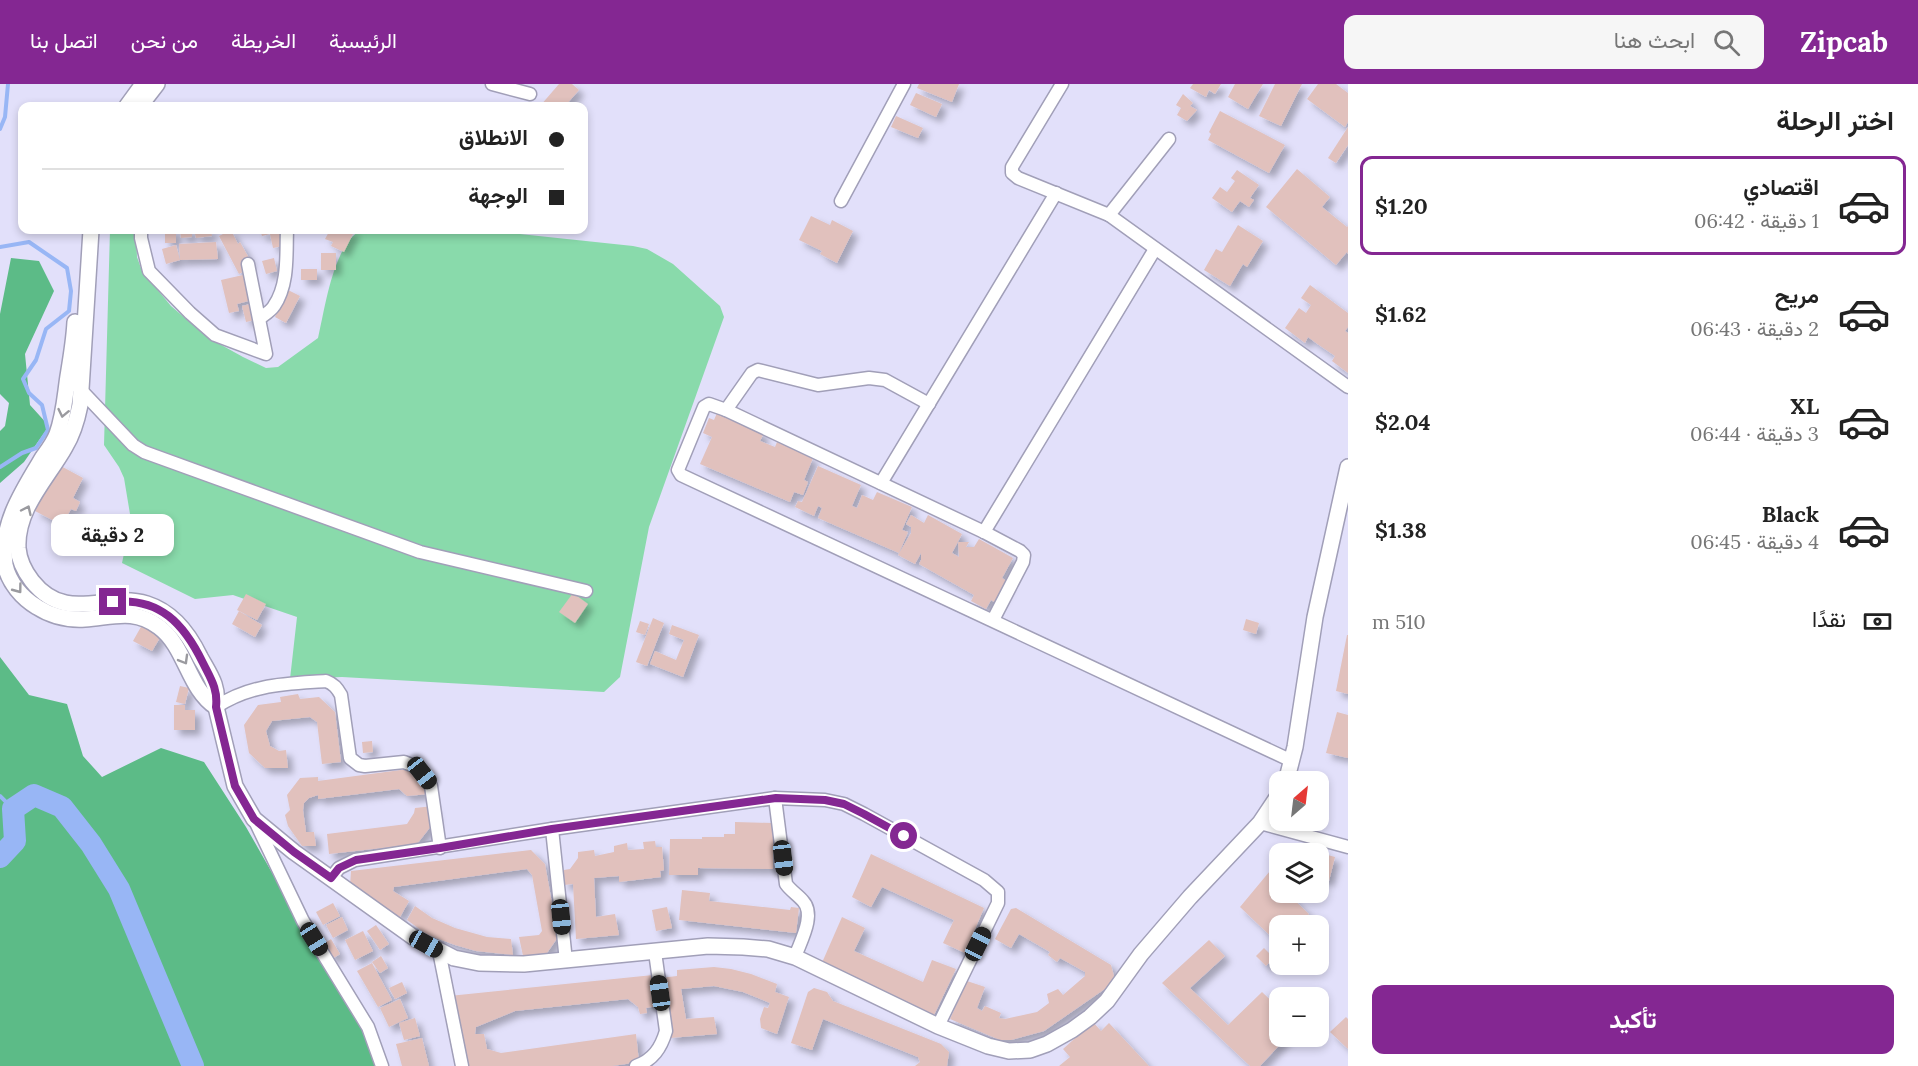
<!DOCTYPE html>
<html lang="ar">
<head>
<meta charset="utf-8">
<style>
	body { margin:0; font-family:Lora,Vazirmatn,serif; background:#f6f6f6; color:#222; direction:rtl; height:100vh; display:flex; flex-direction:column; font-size:22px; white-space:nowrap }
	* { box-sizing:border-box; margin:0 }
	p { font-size:20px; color:#767676 }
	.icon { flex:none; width:33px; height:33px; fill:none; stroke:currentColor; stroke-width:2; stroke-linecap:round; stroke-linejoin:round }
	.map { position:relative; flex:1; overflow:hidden; direction:ltr }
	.panel { display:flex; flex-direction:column; background:#fff; width:570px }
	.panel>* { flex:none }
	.hud { position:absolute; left:18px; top:18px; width:570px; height:132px; border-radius:12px; box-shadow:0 3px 9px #0003; direction:rtl; display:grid; align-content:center; height:132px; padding:0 24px; background:#fff }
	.needle { width:39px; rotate:28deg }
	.fabs { position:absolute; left:1269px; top:687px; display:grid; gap:12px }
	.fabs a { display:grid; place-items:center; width:60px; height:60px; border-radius:12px; background:#fff; box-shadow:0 3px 9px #0003; font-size:30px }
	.end { position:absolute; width:27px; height:27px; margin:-14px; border:8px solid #842792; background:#fff; box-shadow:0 0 0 3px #fff }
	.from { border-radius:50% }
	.bubble { position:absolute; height:42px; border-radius:12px; background:#fff; box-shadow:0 3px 9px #0003; font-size:20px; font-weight:700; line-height:42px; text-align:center; direction:rtl }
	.car { position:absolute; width:18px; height:36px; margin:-18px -9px; border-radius:8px; box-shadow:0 0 4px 2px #0007; background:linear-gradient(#222 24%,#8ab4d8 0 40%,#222 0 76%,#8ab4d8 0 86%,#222 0) }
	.hud b { display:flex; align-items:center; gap:21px; height:57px; font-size:22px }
	.hud b+b { border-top:2px solid #e0e0e0 }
	.hud i { width:15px; height:15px; background:#222 }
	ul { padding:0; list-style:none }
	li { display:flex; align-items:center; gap:18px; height:99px; margin:0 12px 9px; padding:0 12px; border:3px solid transparent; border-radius:12px }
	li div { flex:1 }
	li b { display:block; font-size:22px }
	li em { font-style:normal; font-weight:700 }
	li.on { border-color:#842792 }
	li>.icon { width:54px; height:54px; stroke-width:1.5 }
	h2 { padding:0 24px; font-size:27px; line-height:72px }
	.pay { display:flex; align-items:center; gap:15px; height:66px; padding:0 24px; font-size:22px }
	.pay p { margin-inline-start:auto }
	.action { display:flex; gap:12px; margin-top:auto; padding:12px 24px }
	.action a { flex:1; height:69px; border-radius:12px; background:#842792; color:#fff; font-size:24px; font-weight:700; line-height:69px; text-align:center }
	header { display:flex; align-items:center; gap:36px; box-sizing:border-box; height:84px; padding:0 30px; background:#842792; color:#fff }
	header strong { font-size:28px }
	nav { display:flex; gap:33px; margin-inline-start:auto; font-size:21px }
	.search { width:420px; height:54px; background:#f6f6f6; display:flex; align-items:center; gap:15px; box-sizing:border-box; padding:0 21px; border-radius:12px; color:#767676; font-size:22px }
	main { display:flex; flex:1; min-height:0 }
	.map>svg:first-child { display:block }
</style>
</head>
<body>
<header>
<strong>Zipcab</strong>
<div class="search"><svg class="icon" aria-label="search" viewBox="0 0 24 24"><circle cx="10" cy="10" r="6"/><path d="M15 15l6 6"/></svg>ابحث هنا</div>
<nav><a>الرئيسية</a><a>الخريطة</a><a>من نحن</a><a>اتصل بنا</a></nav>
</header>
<main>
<section class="panel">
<h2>اختر الرحلة</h2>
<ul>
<li class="on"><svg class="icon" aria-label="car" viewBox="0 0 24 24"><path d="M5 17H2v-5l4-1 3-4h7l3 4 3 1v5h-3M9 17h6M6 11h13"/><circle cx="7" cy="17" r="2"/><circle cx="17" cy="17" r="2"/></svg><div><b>اقتصادي</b><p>1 دقيقة · 06:42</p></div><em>$1.20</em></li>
<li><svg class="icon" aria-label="car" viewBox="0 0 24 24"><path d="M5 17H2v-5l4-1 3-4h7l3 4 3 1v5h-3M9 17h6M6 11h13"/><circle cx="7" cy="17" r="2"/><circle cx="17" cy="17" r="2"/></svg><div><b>مريح</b><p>2 دقيقة · 06:43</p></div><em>$1.62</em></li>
<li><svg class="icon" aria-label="car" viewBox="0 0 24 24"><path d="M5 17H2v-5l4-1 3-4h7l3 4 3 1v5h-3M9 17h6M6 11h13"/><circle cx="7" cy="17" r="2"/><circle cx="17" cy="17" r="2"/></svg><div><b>XL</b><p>3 دقيقة · 06:44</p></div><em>$2.04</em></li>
<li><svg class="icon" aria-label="car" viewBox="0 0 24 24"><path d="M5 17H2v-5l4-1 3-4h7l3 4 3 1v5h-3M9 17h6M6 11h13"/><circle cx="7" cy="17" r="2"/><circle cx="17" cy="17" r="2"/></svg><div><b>Black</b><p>4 دقيقة · 06:45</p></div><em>$1.38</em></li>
</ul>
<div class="pay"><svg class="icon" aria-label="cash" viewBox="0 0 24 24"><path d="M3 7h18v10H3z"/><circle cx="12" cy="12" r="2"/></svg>نقدًا<p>510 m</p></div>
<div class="action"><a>تأكيد</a></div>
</section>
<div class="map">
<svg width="1348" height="982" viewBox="0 0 1348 982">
	<defs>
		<filter id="shadow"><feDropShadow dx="5.5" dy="5.5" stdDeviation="3" flood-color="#0004"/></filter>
	</defs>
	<rect width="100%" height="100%" fill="#e2e0fa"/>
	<path fill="#89daab" d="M110,146H136L137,173L142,187L171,222L207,253L243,273L266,284L278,283L318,254C325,225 333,161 361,146H481L633,162L647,165L673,180L720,222L724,233L649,443L620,593L604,608L342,593L290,595L297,533L233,511L195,515L122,479L131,436L124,394L119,383L104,361Z"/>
	<g fill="#5cbb87">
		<path d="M11,174L39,177L54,207L25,270L30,321L49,342L24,378L0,399V347L5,342L9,319L0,310V230Z"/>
		<path d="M0,573L29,611L67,620L83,672L102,693L161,664L204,678L246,743L283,808L372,956L379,982H0Z"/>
	</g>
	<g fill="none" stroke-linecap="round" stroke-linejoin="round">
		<g stroke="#98b6f5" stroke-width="4">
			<path d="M0,45L5,33L8,0"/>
			<path d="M0,163L29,158L67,184L71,207L69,227L46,245L36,276L23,295L29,309L42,321L48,346L36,364L22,369L0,383"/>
			<path d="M0,712L13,725"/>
		</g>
		<path stroke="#98b6f5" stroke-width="22" d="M0,773L15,757L13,725L34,711L62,723L91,760L119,805L193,982"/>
	</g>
	<g fill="#e1c1bd" filter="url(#shadow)">
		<path d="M559,0H572L579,6L565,22H540Z"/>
		<path d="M919,0H959L952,18L917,4Z"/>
		<path d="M1193,0H1221L1215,10L1209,6L1206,13L1190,4Z"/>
		<path d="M1235,0H1263L1248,25L1228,13Z"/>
		<path d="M1275,0H1302L1281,42L1259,32Z"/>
		<path d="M1318,0H1336L1348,9V38L1345,43L1307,15Z"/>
		<path d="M916,9L942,20L936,33L910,21Z"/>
		<path d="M1183,10L1193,19L1190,22L1197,26L1187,37L1177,31L1181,24L1176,21Z"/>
		<path d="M1220,27L1285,61L1269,89L1208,56L1211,50L1209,48Z"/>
		<path d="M896,32L923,44L918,54L891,43Z"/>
		<path d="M1348,43V61L1336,79L1328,74Z"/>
		<path d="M1297,85L1330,113L1322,123L1347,143L1348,142V170L1347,168L1336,181L1266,123Z"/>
		<path d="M1237,86L1259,101L1250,114L1254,116L1249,123L1240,117L1232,128L1212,114L1220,103L1227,108L1235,97L1231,94Z"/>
		<path d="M811,132L830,141L832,136L853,147L837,179L820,170L822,167L799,156Z"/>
		<path d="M1238,141L1263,157L1247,183L1243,180L1230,202L1204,186L1216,165L1222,168Z"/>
		<rect x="165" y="146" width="11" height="13"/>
		<path d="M180,146H192V153L181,154Z"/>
		<path d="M194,146H211L212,152L196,154Z"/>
		<path d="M231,146L238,160L240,158L250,176L247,186L239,190L219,152Z"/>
		<path d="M260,146H279L283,162L273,164L270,150L262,152Z"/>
		<path d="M330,146H355L344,168L331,162L333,158L325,155Z"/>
		<path d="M216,158L218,175L180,176L179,160Z"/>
		<path d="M176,161L180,176L166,180L162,165Z"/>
		<rect x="321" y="169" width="15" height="17"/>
		<path d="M274,174L277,187L266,190L262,177Z"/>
		<rect x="301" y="185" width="16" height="11"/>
		<path d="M243,191L246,203L252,202L256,215L237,220L239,227L229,229L221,196Z"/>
		<path d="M1310,201L1348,229V243L1345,247L1348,249V289L1332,277L1335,272L1316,259L1308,253L1305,259L1285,244L1299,224L1306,229L1311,221L1301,214Z"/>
		<path d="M288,206L300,212L286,239L275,233Z"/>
		<path d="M251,220L255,236L246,238L242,222Z"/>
		<path d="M717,329L764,349L760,357L775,363L777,358L813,374L804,396L808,398L803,411L794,408L790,418L700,380L712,353L703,349L709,334L714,336Z"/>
		<path d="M59,381L83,394L73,414L80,418L76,427L71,425L62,441L35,427Z"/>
		<path d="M818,382L861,401L852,422L857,424L862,411L873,416L877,408L912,423L902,446L908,448L899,469L818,434L822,424L818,422L814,432L795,423L798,417L802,418Z"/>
		<path d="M911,431L924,439L928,431L962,450L952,469L959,473L958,458H969L966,463H974L979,455L1013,474L1002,494L1008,498L996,519L991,516L986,525L971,517L974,511L919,480L921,476V469L915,480L898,471L911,449V443L906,440Z"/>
		<path d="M573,509L588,520L575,539L559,528Z"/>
		<path d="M246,510L266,520L257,536L237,526Z"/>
		<path d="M239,527L262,541L255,553L232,540Z"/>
		<path d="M653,534L664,539L647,582L636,578Z"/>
		<path d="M1246,535L1259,539L1256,550L1243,546Z"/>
		<path d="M640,537L649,540L645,551L636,548Z"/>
		<path d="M142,541L161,552L152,567L133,557Z"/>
		<path d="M672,541L699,551L683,593L650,580L655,567L676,576L684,556L669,550Z"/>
		<path d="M1347,551H1348V610L1336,607Z"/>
		<path d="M180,602L189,604L185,620L176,618Z"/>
		<path d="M298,610L300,615L319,613L335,628L341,678L322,680L317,638L310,633L272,637L266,647L270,662L279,667L286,666L288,684H265L249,669L244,641L258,621L281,618L280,613Z"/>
		<path d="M174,621H185V626H195V646H174Z"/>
		<path d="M1337,628L1348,631V674L1326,669Z"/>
		<path d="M372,657L373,668L363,669L362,658Z"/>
		<path d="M408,685L427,699L429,710L407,712L399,705L318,715V711L309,714L304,719L303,726L306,748H314L316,762H302L288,742L285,731L290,726L287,711L300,694L318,693V697Z"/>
		<path d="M433,722L435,737L417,760L329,770L327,750L407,740L414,729L415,724Z"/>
		<path d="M735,738L773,739V785L698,784V791H669L670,755H702V753H724V750H735Z"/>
		<path d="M655,757L656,763H662L664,786L660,787L661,793L619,798V792L594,794L596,833L615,830L619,851L576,855L573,800L564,801V786L570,785L578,774V768L594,766L595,772L614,768V762L627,759L628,766L644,765L643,758Z"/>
		<path d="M1291,761L1335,773L1329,797L1318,794V770H1284Z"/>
		<path d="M531,766L545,780L558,853L547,869L523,872L519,853L539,851L542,847L532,791L527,785L394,803L393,807L409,817L400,833L350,802L351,787Z"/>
		<path d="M871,770L984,824L965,869L943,859L954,836L882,803L871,823L852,813Z"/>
		<path d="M1280,775V808H1286L1309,830L1299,842H1280V861L1240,823Z"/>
		<path d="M682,806L710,809L709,817L790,826L791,823L799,824L796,849L679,836Z"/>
		<path d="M333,819L340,832L323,841L316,828Z"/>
		<path d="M415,822L432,834L455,844L487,853L511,855L513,871L476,867L455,861L428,851L407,836Z"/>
		<path d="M667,823L672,844L656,847L652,826Z"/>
		<path d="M1016,824L1111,881L1114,892L1112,900L1044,947L1011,956H1000L950,935L967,897L985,903L977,924L982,927L985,922L1001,929L999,934L1005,935L1037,928L1049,919L1047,910L1058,905L1063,911L1085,892V888L1060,874L1057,878L1048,871L1050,868L1019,850L1011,864L995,855L1011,825Z"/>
		<path d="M342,833L348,846L333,854L326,841Z"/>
		<path d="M842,833L865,844L854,867L923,898L932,876L956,885L934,931L821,881Z"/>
		<path d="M376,841L389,860L380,866L367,847Z"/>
		<path d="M363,847L373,867L355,876L345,856Z"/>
		<path d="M331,855L340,870L332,875L322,861Z"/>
		<path d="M1209,856L1225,872L1190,904L1228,941L1262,908L1280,925V952H1288L1260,982H1250L1162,899Z"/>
		<path d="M1264,864L1274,874L1266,882L1256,872Z"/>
		<path d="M381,872L388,884L380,889L372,878Z"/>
		<path d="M372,879L392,916L378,923L357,887Z"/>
		<path d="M714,883L731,885L751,890L777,900L775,908L789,913L777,950L761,944L760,935L764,923L768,924L770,919L743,908L714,902L681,905L686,935L714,933L717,950L670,954L660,894L677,892V886Z"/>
		<path d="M653,891L657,922L646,924L647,929L640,930L638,923L628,915L515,927L476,943L475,950H484L487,965L501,969L636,950L639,978L612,982H465L462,951H453L449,912Z"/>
		<path d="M402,898L407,909L395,915L389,904Z"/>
		<path d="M814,904L827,908L833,917L941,960L949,968L947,982H915L920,978L918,973L823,935L812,966L791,959L808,908Z"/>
		<path d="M400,915L408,934L389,943L380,924Z"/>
		<path d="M1346,933L1348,935V965L1330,948Z"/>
		<path d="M415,934L420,952L404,956L399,939Z"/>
		<path d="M1093,938L1101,947L1109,939L1149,982H1059L1070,973L1063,965Z"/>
		<path d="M422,954L429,982H402L396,960Z"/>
	</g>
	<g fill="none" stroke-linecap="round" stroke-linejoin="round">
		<g stroke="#a19fb8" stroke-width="15">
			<g id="minor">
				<path d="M492,0L530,10"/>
				<path d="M1062,0L1012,83V89L1018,94L1109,131L1348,303"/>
				<path d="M841,117L904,0"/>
				<path d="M1109,131L1169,55"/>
				<path d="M141,146V154L149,187L190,229L215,251L266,270L248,180"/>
				<path d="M260,234C264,231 271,227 274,222C289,200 286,170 287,146"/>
				<path d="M77,302L133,361L144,368L420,468L586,507"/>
				<path d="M726,326L752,289L758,286L818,301L869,294L885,296L929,320"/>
				<path d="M881,399L1056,109"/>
				<path d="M984,448L1155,165"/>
				<path d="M993,536L1023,478L1024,471L1020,467L984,448L726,326L709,320L704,323L678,386L681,391L1292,677"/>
				<path d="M216,623C251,600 285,600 326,597C334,600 337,604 341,611L350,674L359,681L365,682L404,678L414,682L421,689L431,702L440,764"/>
				<path d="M775,714L786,800C791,807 798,811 803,817C816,831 800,858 795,873"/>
				<path d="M256,739L303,837L368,943L382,982"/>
				<path d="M1260,739L1348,763"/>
				<path d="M552,745L566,877"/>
				<path d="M331,794L339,784L355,776L552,745L775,714L825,716L844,720L864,730L984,796L998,808V819L938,942"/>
				<path d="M439,867L462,982"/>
				<path d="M636,982C653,976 661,964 666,947L655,868"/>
			</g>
		</g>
		<g stroke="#a19fb8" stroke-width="18">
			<g id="tertiary">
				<path d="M127,22L143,0"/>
				<path d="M140,22L157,0"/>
				<path d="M91,146L80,321C77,336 73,350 65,363C47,395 16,425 18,464C19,476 25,488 32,497C67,541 106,507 147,520C172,528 189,550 200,573C210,591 219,602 216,623L235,702L254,735L294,768L413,853L454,874L479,879L524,880L708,862L743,863L768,865L795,873L938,942L988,962L1009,967L1030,966L1047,960L1072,946L1090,933L1107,917L1141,870L1190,813L1260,739L1280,709"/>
				<path d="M75,238C74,257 71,274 68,292C65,312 64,331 57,350C54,358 48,366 43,373C23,406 0,440 5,481C9,499 22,514 37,523C51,532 69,536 85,535C113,533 134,524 159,543C186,563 188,605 216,623"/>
				<path d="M1286,698L1295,663L1315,533L1348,383"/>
			</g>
		</g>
		<use href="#minor" stroke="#fff" stroke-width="12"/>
		<use href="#tertiary" stroke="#fff" stroke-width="15"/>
	</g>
	<defs><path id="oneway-chevron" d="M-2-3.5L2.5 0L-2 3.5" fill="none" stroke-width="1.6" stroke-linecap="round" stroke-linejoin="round" transform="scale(1.5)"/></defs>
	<g stroke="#9a9a9f">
		<use href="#oneway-chevron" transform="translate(63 329) rotate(102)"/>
		<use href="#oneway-chevron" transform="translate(27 426) rotate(-65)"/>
		<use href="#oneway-chevron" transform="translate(18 505) rotate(53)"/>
		<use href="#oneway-chevron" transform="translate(184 576) rotate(60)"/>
	</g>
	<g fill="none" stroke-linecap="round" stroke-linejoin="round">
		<path stroke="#842792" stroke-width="8" d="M113,518C160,513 184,540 203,579C211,595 218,605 216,623L235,702L254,735L294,768L331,794L339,784L356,776L440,764L552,745L776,714L825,716L844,720L864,730L904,752"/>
	</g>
</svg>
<div class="fabs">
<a><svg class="needle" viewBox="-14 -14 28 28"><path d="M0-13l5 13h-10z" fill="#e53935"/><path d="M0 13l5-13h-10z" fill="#767676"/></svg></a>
<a><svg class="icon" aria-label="layers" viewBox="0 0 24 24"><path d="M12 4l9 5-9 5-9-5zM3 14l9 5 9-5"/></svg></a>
<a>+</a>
<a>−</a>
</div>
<i class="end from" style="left:904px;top:752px"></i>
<i class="end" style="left:113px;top:518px"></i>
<div class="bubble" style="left:51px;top:430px;width:123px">2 دقيقة</div>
<i class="car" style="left:422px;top:689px;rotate:142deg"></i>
<i class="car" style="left:783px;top:774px;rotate:173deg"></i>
<i class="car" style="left:561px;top:833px;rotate:174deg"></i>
<i class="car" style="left:314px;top:855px;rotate:148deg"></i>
<i class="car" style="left:426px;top:860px;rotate:119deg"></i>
<i class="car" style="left:978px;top:860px;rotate:26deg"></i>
<i class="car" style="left:660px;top:909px;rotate:352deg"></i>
<div class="hud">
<b><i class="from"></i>الانطلاق</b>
<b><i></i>الوجهة</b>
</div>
</div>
</main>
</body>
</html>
